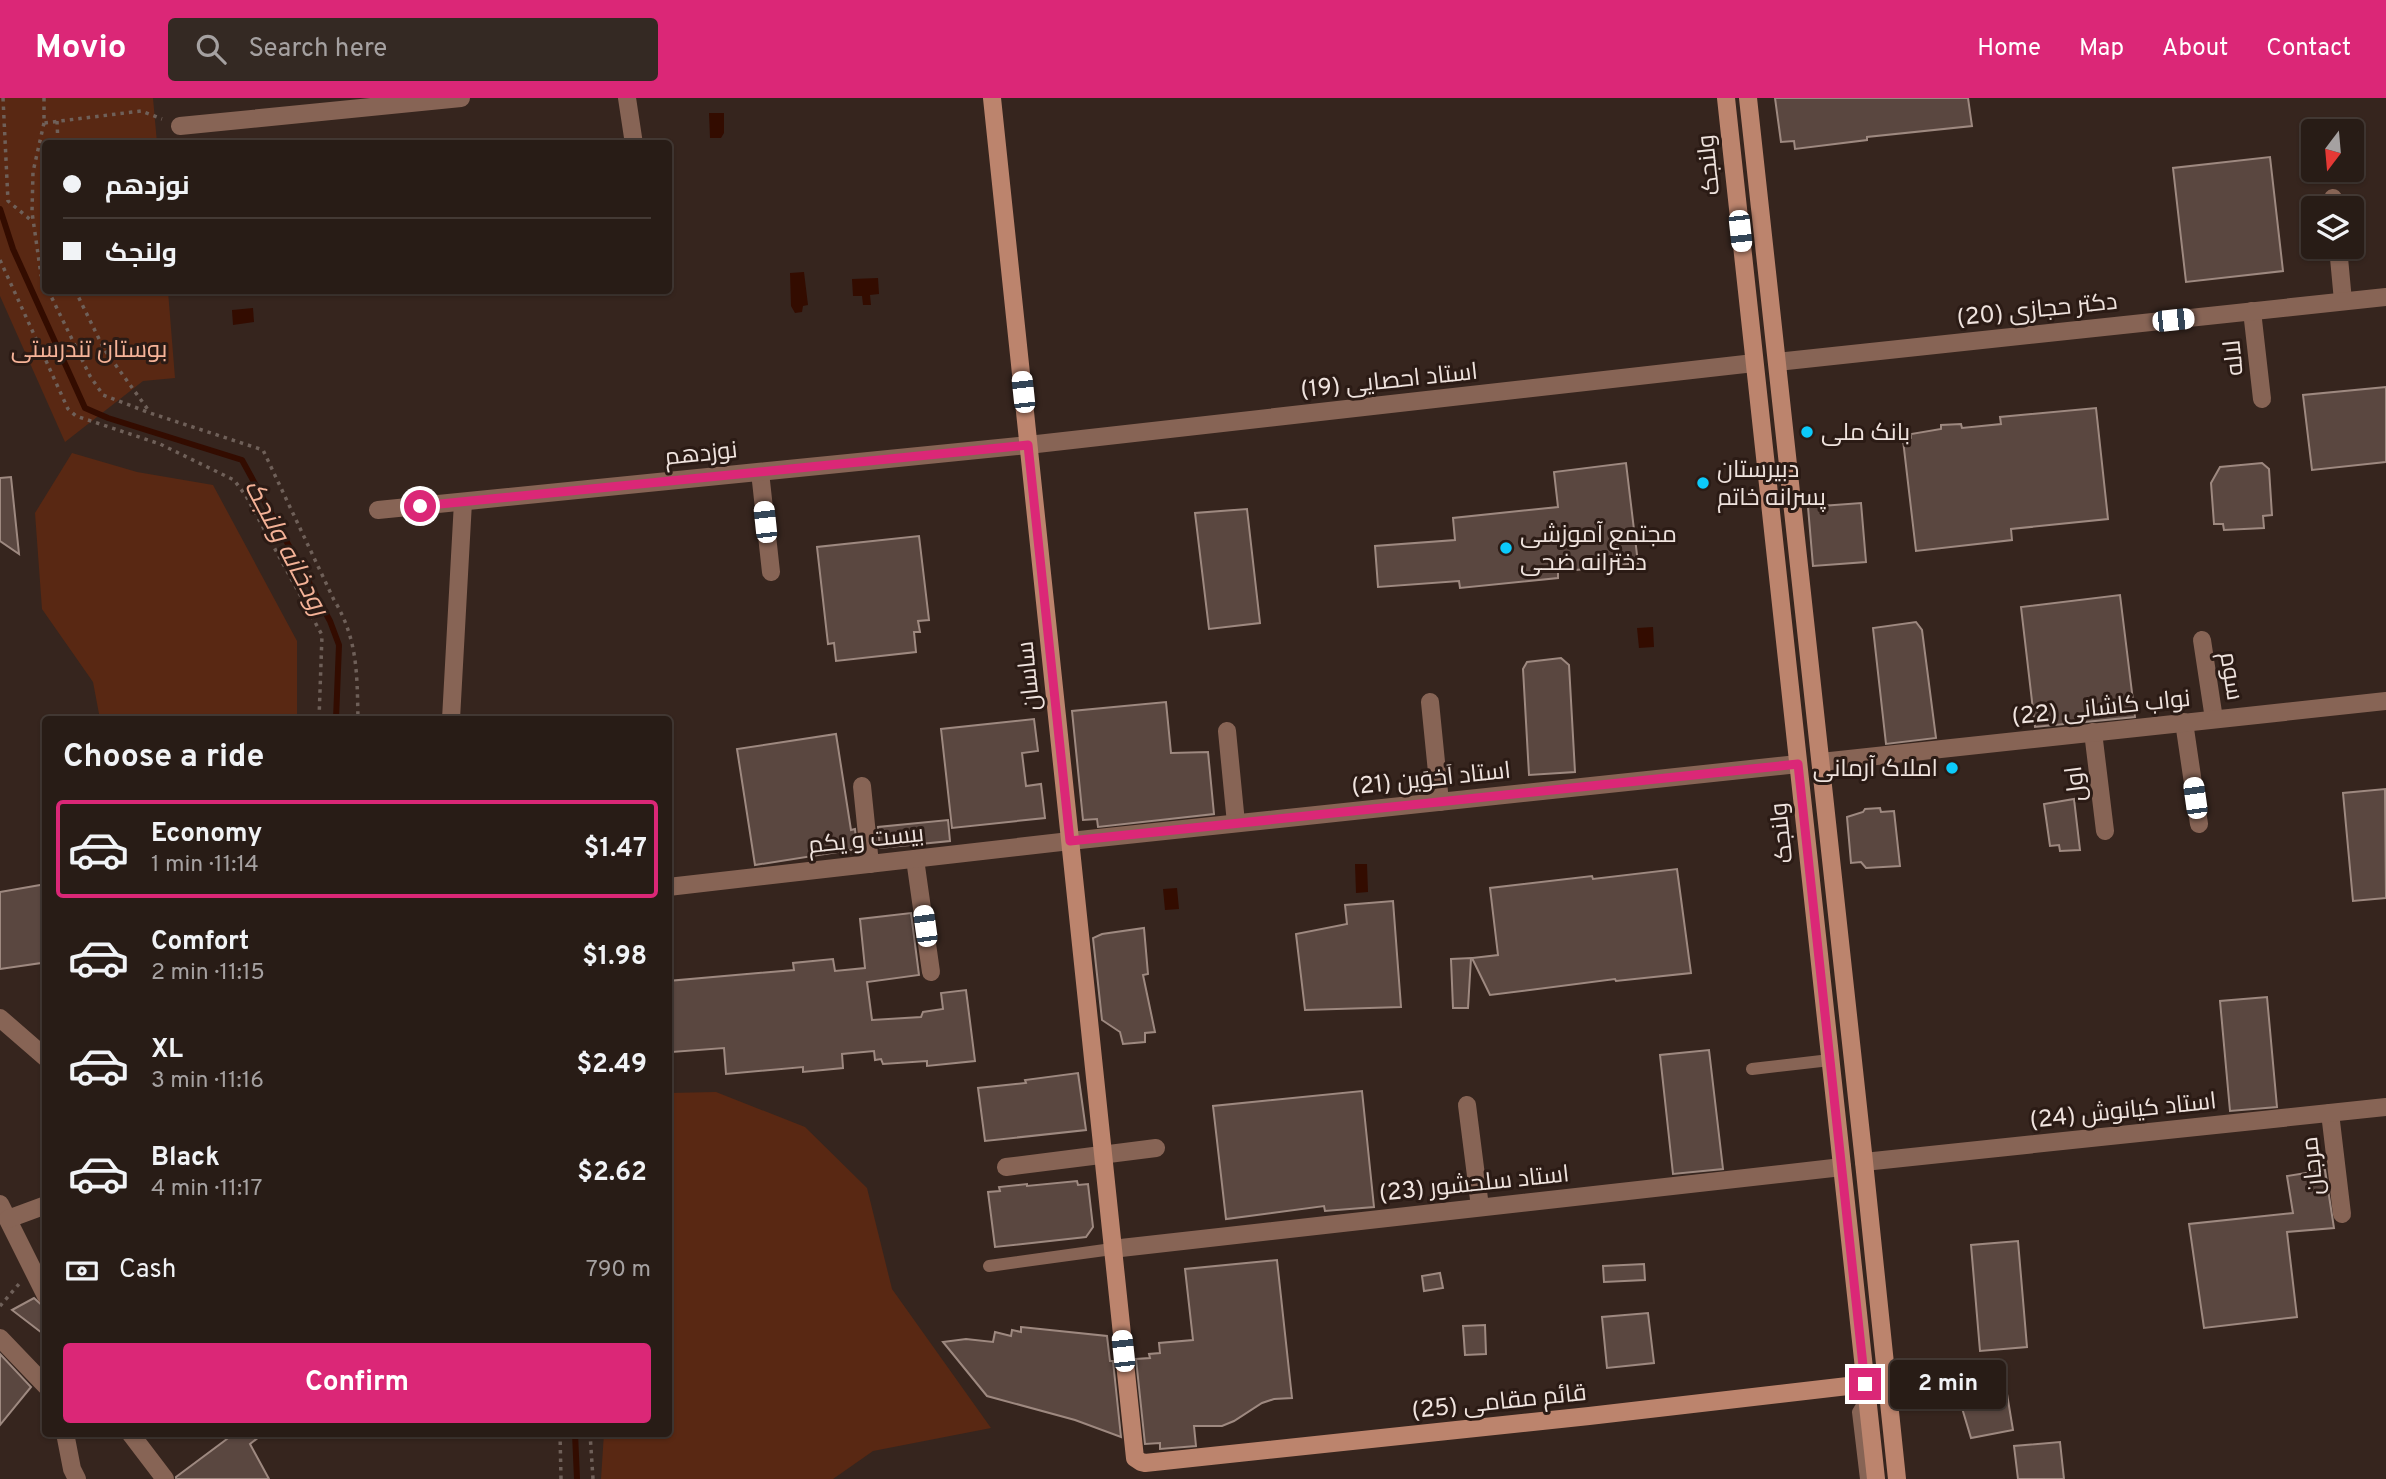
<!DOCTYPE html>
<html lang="en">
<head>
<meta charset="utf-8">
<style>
	body { margin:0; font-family:Overpass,Cairo,sans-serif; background:#342923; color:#f1f3f6; height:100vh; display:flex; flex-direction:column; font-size:26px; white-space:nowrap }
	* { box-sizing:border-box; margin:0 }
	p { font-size:23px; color:#a5a1a1 }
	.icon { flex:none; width:38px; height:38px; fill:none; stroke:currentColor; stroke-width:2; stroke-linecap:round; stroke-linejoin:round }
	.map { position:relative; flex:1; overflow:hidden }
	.sheet { position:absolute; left:42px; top:618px; width:630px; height:721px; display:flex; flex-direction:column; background:#281c16; border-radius:7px; box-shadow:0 2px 5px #0004,0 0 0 2px #443a35 }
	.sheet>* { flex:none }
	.banner { position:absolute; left:42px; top:42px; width:630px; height:154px; border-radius:7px; box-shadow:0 2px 5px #0004,0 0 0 2px #443a35; display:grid; align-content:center; height:154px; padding:0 21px; background:#281c16 }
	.needle { width:46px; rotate:196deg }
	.tools { position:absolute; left:2301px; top:21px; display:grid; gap:14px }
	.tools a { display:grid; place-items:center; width:63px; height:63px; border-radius:7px; background:#281c16; box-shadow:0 2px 5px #0004,0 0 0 2px #443a35; font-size:35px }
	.end { position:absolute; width:32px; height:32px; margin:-16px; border:9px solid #db2777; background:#fff; box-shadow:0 0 0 4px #fff }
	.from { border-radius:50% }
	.bubble { position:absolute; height:49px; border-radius:7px; background:#281c16; box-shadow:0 2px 5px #0004,0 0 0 2px #443a35; font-size:23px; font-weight:700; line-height:49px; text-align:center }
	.car { position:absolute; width:21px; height:42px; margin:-21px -10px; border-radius:9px; box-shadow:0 0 5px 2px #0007; background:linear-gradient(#fff 24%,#345 0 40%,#fff 0 76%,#345 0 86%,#fff 0) }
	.banner b { display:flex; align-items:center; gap:24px; height:66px; font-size:26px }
	.banner b+b { border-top:2px solid #443a35 }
	.banner i { width:18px; height:18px; background:#f1f3f6 }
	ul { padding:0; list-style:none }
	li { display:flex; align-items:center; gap:21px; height:98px; margin:0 14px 10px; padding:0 7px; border:4px solid transparent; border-radius:7px }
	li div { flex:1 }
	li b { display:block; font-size:26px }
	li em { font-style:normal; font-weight:700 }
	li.current { border-color:#db2777 }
	li>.icon { width:63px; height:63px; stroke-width:1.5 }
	h2 { padding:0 21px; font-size:32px; line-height:84px }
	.pay { display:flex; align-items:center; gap:18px; height:77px; padding:0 21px; font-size:26px }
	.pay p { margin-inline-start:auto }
	.action { display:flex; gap:14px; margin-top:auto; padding:14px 21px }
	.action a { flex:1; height:80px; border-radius:7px; background:#db2777; color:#fff; font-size:28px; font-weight:700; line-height:80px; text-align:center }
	header { display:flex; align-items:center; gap:42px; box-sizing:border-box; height:98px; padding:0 35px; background:#db2777; color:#fff }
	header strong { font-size:33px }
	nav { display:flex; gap:38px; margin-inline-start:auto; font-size:24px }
	.search { width:490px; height:63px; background:#342923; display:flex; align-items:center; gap:18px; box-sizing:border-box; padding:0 24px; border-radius:7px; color:#a5a1a1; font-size:26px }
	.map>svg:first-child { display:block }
</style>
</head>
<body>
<header>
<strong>Movio</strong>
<div class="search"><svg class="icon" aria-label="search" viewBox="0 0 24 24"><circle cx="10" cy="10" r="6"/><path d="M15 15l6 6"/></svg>Search here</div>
<nav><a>Home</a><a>Map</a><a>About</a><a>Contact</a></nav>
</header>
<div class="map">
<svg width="2386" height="1381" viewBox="0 0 2386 1381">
	<rect width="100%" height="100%" fill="#36251e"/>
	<g fill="#592813">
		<path d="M0,0H153L157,45L46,46V192L168,193L175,280L143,283L65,344L0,198Z"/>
		<path d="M72,355L137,374L213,387L297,543V621H100L93,584L42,511L35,415Z"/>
		<path d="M716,994L805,1029L867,1090L892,1191L991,1330L873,1353L833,1381H601L604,1335H668L669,995Z"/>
	</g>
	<g fill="#330c00">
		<path d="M709,15H724V35L721,40H710Z"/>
		<path d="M804,174L808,207L803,208L802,214L795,215L791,208L790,175Z"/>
		<path d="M878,180L879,196L870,197L871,207H863L862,198H853L852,181Z"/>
		<path d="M253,210L254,224L233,227L232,212Z"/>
		<path d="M1653,529L1654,549L1639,550L1637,530Z"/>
		<path d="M1355,766H1367L1368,794L1356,795Z"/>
		<path d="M1177,790L1179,811L1165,812L1163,791Z"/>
	</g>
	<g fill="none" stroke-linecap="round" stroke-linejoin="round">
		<g stroke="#330c00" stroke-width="6">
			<path d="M0,111L13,151L85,310L108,320L242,362L330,523L339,547L336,621"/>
			<path d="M575,1335L577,1381"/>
		</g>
	</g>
	<g fill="#5a4740" stroke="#9e8980" stroke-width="2">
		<path d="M1775,0H1968L1972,28L1867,39V42L1795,51L1794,43L1781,44Z"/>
		<path d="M2270,59L2283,173L2186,184L2173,70Z"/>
		<path d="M2386,289V364L2312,372L2303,297Z"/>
		<path d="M2096,310L2108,421L2011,431L2012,442L1916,453L1903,342L1911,340V336L1941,331V327L1961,326L1962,330L2001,326L2000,319Z"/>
		<path d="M1626,365L1638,465L1558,474V480L1460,490L1459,483L1378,489L1375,448L1455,442L1453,420L1558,409L1554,374Z"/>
		<path d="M2262,365L2269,371L2272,417L2263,418L2264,430L2224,432L2223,426H2214L2211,385L2220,369Z"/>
		<path d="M11,379L19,456L0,443V380Z"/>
		<path d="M1861,405L1866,464L1813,468L1808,409Z"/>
		<path d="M1247,411L1260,525L1209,531L1195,415Z"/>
		<path d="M919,438L929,522L918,523L920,534H914L916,554L836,563L834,545L828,546L817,449Z"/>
		<path d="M2120,497L2135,619L2035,629L2021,509Z"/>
		<path d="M1916,524L1922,532L1936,640L1886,646L1873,530Z"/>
		<path d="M1561,560L1569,567L1575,674L1529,677L1523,571L1527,564Z"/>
		<path d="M1166,604L1171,655L1208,654L1214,716L1098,729L1097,721L1083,722L1072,613Z"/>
		<path d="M1034,621L1038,653L1022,655L1026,688L1041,686L1045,720L952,730L941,631Z"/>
		<path d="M836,636L851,732L855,731L857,751L755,767L737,651Z"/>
		<path d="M2385,691L2386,800L2353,803L2343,695Z"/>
		<path d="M2074,701L2080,752L2060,753L2059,747L2050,748L2044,706Z"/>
		<path d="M1880,710L1881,714L1894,713L1900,768L1866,770L1861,764L1851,765L1847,719L1863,714L1865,711Z"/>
		<path d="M948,722L950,743L880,750L878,729Z"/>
		<path d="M1677,771L1691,875L1616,883L1615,881L1490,897L1472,860L1498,857L1490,790L1592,778L1593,781Z"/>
		<path d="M46,786V852L43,853L41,865L0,871V794Z"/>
		<path d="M1393,803L1401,909L1305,912L1296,836L1347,826L1345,807Z"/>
		<path d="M911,815L919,877L867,884L872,922L921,919L923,914L943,911L941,895L966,892L975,963L927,968V963L883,966L881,961L875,962L874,953L842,956L843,970L803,974V969L726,976L724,950L672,954L668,883L794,872L793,865L833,861L835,873L865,870L860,821Z"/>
		<path d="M1144,830L1148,876L1143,877L1155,934L1145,935V944L1123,946L1120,934L1102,922L1093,840L1102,836Z"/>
		<path d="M1471,860L1468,910H1453L1451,861Z"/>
		<path d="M2267,899L2277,1009L2230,1013L2220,903Z"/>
		<path d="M1709,952L1723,1071L1673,1076L1660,957Z"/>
		<path d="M1078,975L1086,1032L985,1043L978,990L1026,985L1025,982Z"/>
		<path d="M1362,993L1374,1109L1325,1113L1324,1108L1226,1121L1213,1008Z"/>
		<path d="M2325,1072L2334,1130L2287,1134L2297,1219L2204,1230L2189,1126L2293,1115L2287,1078Z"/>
		<path d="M1077,1083L1078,1087L1088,1086L1093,1129L1086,1139L995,1149L988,1094L1000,1093L999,1089L1027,1086V1088Z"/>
		<path d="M2018,1143L2027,1249L1980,1253L1971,1147Z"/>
		<path d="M1277,1162L1292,1300L1274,1301L1262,1305L1234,1323L1222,1328H1194L1196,1348L1160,1351V1345L1145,1346L1136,1261L1150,1260L1149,1256L1160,1255L1159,1245L1193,1242L1185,1171Z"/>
		<path d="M1644,1166L1645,1182L1604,1184L1603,1168Z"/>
		<path d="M1440,1175L1443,1190L1424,1193L1422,1178Z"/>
		<path d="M34,1200L46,1211V1238L12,1212Z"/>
		<path d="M1648,1215L1654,1265L1607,1270L1602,1219Z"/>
		<path d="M1485,1227L1486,1256L1465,1257L1463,1228Z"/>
		<path d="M1021,1229L1107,1238L1110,1263H1113L1121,1339L1075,1322L987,1298L943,1244L966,1241L993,1244L995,1234L1011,1238L1012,1232L1021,1234Z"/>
		<path d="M0,1256L31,1289L0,1327Z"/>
		<path d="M2007,1296L2013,1332L1971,1340L1959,1300Z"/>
		<path d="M235,1335H264L250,1346L269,1381H176V1379Z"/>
		<path d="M2060,1344L2064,1381H2018L2014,1348Z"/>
	</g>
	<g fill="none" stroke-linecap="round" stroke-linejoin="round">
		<g stroke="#6f6059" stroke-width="3.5" stroke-dasharray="3.5 5" stroke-linecap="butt">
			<path d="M3,0L8,103L32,123"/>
			<path d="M44,0V25L141,13L162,21"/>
			<path d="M57,23L58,46"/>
			<path d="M44,25L33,74L32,114L41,177L46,187"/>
			<path d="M0,162L68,311L76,318L160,346L234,382L246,398L322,537L319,621"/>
			<path d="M48,192L90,278L103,297L150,315L263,352L334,502C358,541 357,577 358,621"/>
			<path d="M75,192L104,251L149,313"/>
			<path d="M0,1208L19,1186"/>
			<path d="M560,1335L561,1381"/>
			<path d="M590,1335L593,1381"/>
		</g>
		<g stroke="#876455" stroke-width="12">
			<path d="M1752,971L1830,962"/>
			<path d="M989,1168L1112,1151"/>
			<path d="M1866,1381L1858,1314L1867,1299"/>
		</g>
		<g stroke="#876455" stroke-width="18">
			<path d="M627,0L634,46"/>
			<path d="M180,28L461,0"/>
			<path d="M2333,100L2334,110"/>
			<path d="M2338,149L2343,203"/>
			<path d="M2252,213L2262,301"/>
			<path d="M1777,264L2386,199"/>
			<path d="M760,374L771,474"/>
			<path d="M378,412L1028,347L1754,265"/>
			<path d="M2202,542L2214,621"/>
			<path d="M1430,604L1440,704"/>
			<path d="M451,621L463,404"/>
			<path d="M2184,624L2199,726"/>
			<path d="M1227,633L1236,725"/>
			<path d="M2093,634L2105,733"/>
			<path d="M1821,664L2386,603"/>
			<path d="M862,688L870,766"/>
			<path d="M915,761L931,874"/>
			<path d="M668,789L1070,743L1798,666"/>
			<path d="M0,920L46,960"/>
			<path d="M1467,1007L1480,1109"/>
			<path d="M2330,1015L2342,1116"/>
			<path d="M1864,1064L2386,1009"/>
			<path d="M1006,1069L1156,1050"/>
			<path d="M0,1106L46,1198"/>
			<path d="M8,1121L46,1107"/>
			<path d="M1112,1151L1842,1069"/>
			<path d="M0,1240L46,1288"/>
			<path d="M65,1335L72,1371L77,1381"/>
			<path d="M130,1335L165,1381"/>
		</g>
		<g stroke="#bc846d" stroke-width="18">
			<path d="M992,0L1135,1360L1141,1364L1145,1365L1589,1318L1865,1286"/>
			<path d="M1726,0L1876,1381"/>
			<path d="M1748,0L1864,1064L1897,1381"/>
		</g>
	</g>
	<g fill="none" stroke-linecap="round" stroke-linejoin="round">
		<path stroke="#db2777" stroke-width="9" d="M420,408L1028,347L1070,743L1798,666L1865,1286"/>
	</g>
	<g fill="#0ccafa" stroke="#2b1b15" stroke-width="2.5">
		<circle cx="1807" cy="334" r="7"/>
		<circle cx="1703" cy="385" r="7"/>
		<circle cx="1506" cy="450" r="7"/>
		<circle cx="1952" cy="670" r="7"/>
	</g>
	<g text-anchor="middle" stroke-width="6" stroke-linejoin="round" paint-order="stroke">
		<g font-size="24" fill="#efe3de" stroke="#2b1b15">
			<text transform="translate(1708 67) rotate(-96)" y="8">ولنجک</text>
			<text transform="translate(2037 211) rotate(-6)" y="8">دکتر حجازی (20)</text>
			<text transform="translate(2233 260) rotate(-96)" y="8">لاله</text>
			<text transform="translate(1389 282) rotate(-6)" y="8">استاد احصایی (19)</text>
			<text transform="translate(701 355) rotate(-6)" y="8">نوزدهم</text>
			<text transform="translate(1028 578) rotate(-96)" y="8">ساسان</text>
			<text transform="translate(2232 578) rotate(81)" y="8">سوم</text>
			<text transform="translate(2101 609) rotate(-6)" y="8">نواب کاشانی (22)</text>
			<text transform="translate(1431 680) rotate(-6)" y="8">استاد اَخوَين (21)</text>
			<text transform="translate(2075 686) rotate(-97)" y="8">اول</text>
			<text transform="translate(1781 735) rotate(-96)" y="8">ولنجک</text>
			<text transform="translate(866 741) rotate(-6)" y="8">بیست و یکم</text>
			<text transform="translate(2123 1012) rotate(-6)" y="8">استاد کیانوش (24)</text>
			<text transform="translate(2312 1068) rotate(-96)" y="8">مرجان</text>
			<text transform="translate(1474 1085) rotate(-6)" y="8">استاد سلحشور (23)</text>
			<text transform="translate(1499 1303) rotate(-6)" y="8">قائم مقامی (25)</text>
		</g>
		<g font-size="24" fill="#f6b398" stroke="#2b1b15">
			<text x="89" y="259">بوستان تندرستی</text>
		</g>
		<g font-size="24" fill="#efe3de" stroke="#2b1b15" text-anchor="start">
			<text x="1821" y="342">بانک ملی</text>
			<text x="1717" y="379">دبیرستان<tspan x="1717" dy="28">پسرانه خاتم</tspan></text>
			<text x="1520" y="444">مجتمع آموزشی<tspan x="1520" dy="28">دخترانه ضحی</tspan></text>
			<text x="1938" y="678" text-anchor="end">املاک آرمانی</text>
		</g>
		<g font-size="26" font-style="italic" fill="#f4b297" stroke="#2b1b15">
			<text transform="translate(287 449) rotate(62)" y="9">رودخانه ولنجک</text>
		</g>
	</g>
</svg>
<div class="tools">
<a><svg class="needle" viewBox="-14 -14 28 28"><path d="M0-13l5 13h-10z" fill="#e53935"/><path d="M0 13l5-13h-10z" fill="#a5a1a1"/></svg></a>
<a><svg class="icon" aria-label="layers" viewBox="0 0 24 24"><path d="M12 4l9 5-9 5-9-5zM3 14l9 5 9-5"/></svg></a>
</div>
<i class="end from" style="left:420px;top:408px"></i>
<i class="end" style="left:1865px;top:1286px"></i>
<div class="bubble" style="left:1890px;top:1262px;width:116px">2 min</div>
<i class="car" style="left:1740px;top:133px;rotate:174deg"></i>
<i class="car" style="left:2173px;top:222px;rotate:84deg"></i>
<i class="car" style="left:1023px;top:294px;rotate:354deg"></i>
<i class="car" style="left:765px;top:424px;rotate:354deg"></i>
<i class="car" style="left:2195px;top:700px;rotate:352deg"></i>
<i class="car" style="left:925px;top:828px;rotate:352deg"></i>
<i class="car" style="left:1123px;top:1253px;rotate:354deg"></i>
<div class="banner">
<b><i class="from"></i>نوزدهم</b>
<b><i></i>ولنجک</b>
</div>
<section class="sheet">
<h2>Choose a ride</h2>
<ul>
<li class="current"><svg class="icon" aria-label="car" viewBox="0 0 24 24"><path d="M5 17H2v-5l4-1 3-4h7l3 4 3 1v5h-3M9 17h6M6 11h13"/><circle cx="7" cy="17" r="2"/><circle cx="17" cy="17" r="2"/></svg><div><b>Economy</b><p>1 min · 11:14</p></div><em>$1.47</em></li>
<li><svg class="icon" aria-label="car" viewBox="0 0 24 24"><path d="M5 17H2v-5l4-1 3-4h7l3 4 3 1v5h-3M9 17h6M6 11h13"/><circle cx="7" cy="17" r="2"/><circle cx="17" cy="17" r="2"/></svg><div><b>Comfort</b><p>2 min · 11:15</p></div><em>$1.98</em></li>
<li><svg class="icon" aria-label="car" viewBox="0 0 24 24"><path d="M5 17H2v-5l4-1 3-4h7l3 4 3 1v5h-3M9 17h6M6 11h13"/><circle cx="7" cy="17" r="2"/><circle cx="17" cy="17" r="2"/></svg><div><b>XL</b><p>3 min · 11:16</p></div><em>$2.49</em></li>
<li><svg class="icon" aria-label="car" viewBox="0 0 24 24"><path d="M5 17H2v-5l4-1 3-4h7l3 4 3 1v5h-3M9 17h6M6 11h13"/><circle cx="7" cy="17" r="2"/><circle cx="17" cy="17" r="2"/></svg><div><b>Black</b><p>4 min · 11:17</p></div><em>$2.62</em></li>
</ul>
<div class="pay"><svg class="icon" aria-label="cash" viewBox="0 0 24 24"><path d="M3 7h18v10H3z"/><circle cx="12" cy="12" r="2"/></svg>Cash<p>790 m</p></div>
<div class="action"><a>Confirm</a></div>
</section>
</div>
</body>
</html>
